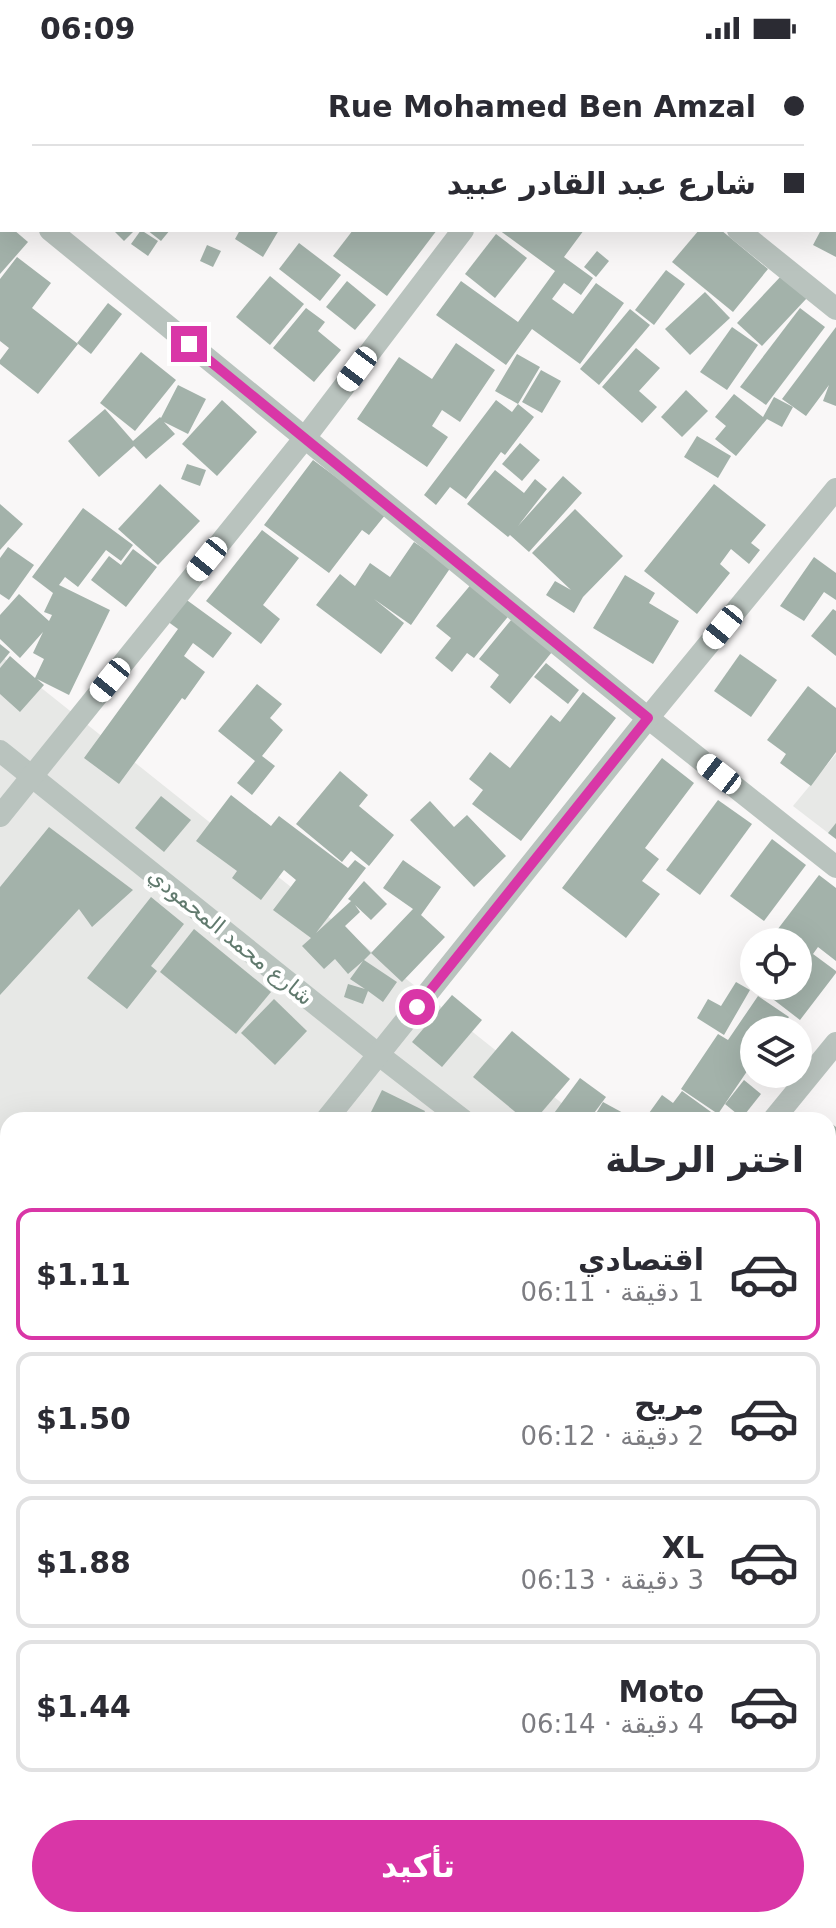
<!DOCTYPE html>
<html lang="ar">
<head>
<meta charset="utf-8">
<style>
	body { margin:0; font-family:"DejaVu Sans",Cairo,sans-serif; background:#f2f2f3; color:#2b2b33; direction:rtl; height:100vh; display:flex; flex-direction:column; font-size:30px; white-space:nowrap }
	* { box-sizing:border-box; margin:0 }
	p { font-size:26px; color:#7c7c81 }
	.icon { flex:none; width:44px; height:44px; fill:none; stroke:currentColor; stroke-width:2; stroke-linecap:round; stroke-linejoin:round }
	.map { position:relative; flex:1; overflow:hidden; direction:ltr }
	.sheet { position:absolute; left:0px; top:1056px; width:836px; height:816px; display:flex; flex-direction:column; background:#fff; border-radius:24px 24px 0 0; box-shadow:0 8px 32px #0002; direction:rtl }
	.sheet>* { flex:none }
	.banner { position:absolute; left:0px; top:0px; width:836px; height:176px; box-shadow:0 8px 32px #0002; direction:rtl; display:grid; align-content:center; height:176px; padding:0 32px; background:#fff }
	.fabs { position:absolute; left:740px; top:872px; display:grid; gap:16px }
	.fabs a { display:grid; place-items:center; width:72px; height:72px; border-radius:50%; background:#fff; box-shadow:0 8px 32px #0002; font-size:40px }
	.end { position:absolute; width:36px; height:36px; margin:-18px; border:10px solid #d936a7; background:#fff; box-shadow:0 0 0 4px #fff }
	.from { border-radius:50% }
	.car { position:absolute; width:24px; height:48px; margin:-24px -12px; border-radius:10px; box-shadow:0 0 6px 2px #0007; background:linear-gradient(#fff 24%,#345 0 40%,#fff 0 76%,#345 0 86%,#fff 0) }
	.banner b { display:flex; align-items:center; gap:28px; height:76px; font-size:30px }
	.banner b+b { border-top:2px solid #e1e1e2 }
	.banner i { width:20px; height:20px; background:#2b2b33 }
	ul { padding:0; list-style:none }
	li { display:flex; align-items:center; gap:24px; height:132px; margin:0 16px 12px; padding:0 16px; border:4px solid #e1e1e2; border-radius:16px }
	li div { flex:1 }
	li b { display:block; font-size:30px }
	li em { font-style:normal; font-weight:800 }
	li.active { border-color:#d936a7 }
	li>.icon { width:72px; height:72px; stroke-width:1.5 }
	h2 { padding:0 32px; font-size:36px; line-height:96px }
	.button { display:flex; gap:16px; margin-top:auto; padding:16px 32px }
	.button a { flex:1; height:92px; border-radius:48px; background:#d936a7; color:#fff; font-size:32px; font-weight:800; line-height:92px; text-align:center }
	.status { display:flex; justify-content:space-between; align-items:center; height:56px; padding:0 40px; background:#fff; direction:ltr }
	.status svg { height:22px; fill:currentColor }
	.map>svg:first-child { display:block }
</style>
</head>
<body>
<div class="status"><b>06:09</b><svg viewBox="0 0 49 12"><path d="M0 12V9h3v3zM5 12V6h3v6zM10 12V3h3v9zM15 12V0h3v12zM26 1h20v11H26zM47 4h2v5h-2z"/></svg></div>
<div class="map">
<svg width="836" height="1872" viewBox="0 0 836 1872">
	<rect width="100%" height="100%" fill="#f9f7f7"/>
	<g fill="#e7e8e6">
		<path d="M0,599L583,1064H8V1864H114L108,1872H0Z"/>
		<path d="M836,698V783L793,750Z"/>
	</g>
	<g fill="#a3b2aa">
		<path d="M0,174H14L28,186L0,218Z"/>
		<path d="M113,174H135L124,185Z"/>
		<path d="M141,174L158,185L148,200L131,188Z"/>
		<path d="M147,174H170L161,185Z"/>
		<path d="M240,174H279L263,201L235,183Z"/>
		<path d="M353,174H437L387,240L333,200Z"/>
		<path d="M499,174H584L564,201L593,222L581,239L564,227L552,243L573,258L596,227L624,247L580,308L532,273L506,309L436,259L461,225L518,266L555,215Z"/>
		<path d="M699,174H721L768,213L733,256L672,206Z"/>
		<path d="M821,174H836V201L813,189Z"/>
		<path d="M496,178L527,202L495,242L465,218Z"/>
		<path d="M299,187L341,219L320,245L279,213Z"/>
		<path d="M207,189L221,195L213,211L200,205Z"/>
		<path d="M597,195L609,205L596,221L584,211Z"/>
		<path d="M17,201L51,227L32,252L78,288L38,338L0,308V304L9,292L0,285V223Z"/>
		<path d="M666,214L685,228L654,269L635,254Z"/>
		<path d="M782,219L807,242L762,290L737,267Z"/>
		<path d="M270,220L304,248L270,289L236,261Z"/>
		<path d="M347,225L376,249L355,274L326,251Z"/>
		<path d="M705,236L730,262L690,299L665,273Z"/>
		<path d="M108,247L122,258L91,298L77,287Z"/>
		<path d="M306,252L325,266L318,275L341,294L314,326L273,292Z"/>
		<path d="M800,252L825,271L766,349L740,331Z"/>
		<path d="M630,253L650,269L599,329L580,313Z"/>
		<path d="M732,271L758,289L727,334L700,316Z"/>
		<path d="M836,271V350L823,345L829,329L806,360L782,343Z"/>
		<path d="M456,287L495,314L460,366L442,354L432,370L448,381L427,411L357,363L399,301L432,323Z"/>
		<path d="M636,292L660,312L639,335L657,351L642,367L602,331Z"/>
		<path d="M141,296L176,324L135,375L100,347Z"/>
		<path d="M517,298L540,311L518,348L534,361L505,399L501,396L466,443L450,431L436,449L424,439L496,344L512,356L518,348L495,335Z"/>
		<path d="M541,314L561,325L542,357L522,346Z"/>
		<path d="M178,329L206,343L188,378L164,366L175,378L146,403L134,390L99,421L68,385L105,353L133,385L160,361L161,362Z"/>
		<path d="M686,334L708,355L682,381L661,361Z"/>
		<path d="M734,338L763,361L774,341L793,351L782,371L767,363L736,400L715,383L726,370L715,361Z"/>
		<path d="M222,344L257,376L217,420L182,388Z"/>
		<path d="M697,380L731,400L718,422L684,401Z"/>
		<path d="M520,387L540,404L522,425L502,408Z"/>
		<path d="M313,404L386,458L369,479L362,474L329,517L264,469Z"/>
		<path d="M187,408L206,414L200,430L181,423Z"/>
		<path d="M495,414L524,437L535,423L547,433L518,470L563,420L582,437L529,496L510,479L508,481L467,448Z"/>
		<path d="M160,428L200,465L158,509L118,473Z"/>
		<path d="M714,428L766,469L751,487L760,494L749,508L731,493L720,508L730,517L697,558L644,515Z"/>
		<path d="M0,448L23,468L0,494Z"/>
		<path d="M83,452L133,489L121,505L106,494L78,531L65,521L59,529L110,554L69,639L37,623L44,629L20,656L0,638V612L10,600L35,622L44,603L33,597L43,576L20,602L0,583V559L19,538L49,565L52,559L44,556L53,537L32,521Z"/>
		<path d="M575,453L623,500L583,541L574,557L546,539L555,525L571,534L532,497Z"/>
		<path d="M262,474L299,502L263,549L280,563L261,588L206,545Z"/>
		<path d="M414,486L451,511L411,569L374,543L404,567L381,598L316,549L340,518L355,530L370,507L390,521Z"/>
		<path d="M8,491L34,509L9,544L0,538V502Z"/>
		<path d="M133,493L157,511L126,551L91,524L109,500L121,509Z"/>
		<path d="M814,501L836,517V544L824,536L804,565L780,550Z"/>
		<path d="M625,519L655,537L649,547L679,565L653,608L593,572Z"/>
		<path d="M473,526L511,557L474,602L467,597L452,616L435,602L451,582L436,570Z"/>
		<path d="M184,542L232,577L213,602L193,587L184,600L205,616L185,644L182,642L119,728L84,702L178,573L167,565Z"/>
		<path d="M833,553L836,555V600L811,580Z"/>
		<path d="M516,558L556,591L510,648L490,631L499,619L479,603Z"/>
		<path d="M0,588L10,596L0,608Z"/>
		<path d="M740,598L777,624L751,661L714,635Z"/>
		<path d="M546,607L579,634L568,648L534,621Z"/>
		<path d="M257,628L282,648L270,662L283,674L262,700L275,710L252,739L237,727L255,705L218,675Z"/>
		<path d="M808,630L836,652V696L811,730L780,707L786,698L767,684Z"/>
		<path d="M583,636L616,662L521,785L472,748L483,734L469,723L490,696L510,712L551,659L560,666Z"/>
		<path d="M662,702L694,727L645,792L659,803L642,825L660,838L626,882L562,832Z"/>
		<path d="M340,715L368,739L359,750L394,779L369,810L351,795L342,806L296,768Z"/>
		<path d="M231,739L271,770L279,760L348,812L355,804L366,812L316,877L351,845L348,843L364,825L387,848L371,864L355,849L360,856L345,870L371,897L364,904L397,926L383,946L368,935L363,948L344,941L348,928L365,933L350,923L363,905L348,918L335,903L324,913L302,890L311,882L273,854L296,824L284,814L261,844L232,822L237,815L196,785Z"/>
		<path d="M161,740L191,764L164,796L135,772Z"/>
		<path d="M718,744L752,768L700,839L666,814Z"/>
		<path d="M430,745L454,771L467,759L506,800L474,831L410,764Z"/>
		<path d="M836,767V783L828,777Z"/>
		<path d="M49,771L133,834L92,871L79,853L0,939V831Z"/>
		<path d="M772,783L806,809L764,865L730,840Z"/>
		<path d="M403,804L441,831L421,859L445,881L402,926L371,897L413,853L383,832Z"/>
		<path d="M819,819L836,832V905L818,891L813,898L836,915V917L800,964L756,930H798V886H768Z"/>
		<path d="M151,841L184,868L151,910L157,915L127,953L87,922Z"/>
		<path d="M194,873L271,936L236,978L160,916Z"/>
		<path d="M754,904V928L742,919Z"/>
		<path d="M736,926L750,934L724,979L697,962L708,943L721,950Z"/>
		<path d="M452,939L482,964L442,1011L412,986Z"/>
		<path d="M758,940L789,961L780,974H754V1005L718,1058L681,1033L718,978L728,984Z"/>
		<path d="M274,943L307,975L275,1009L241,977Z"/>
		<path d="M512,975L570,1023L535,1064H525L473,1021Z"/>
		<path d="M580,1022L606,1041L589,1064H549Z"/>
		<path d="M744,1024L761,1038L742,1062L725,1048Z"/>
		<path d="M382,1034L425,1055L421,1064H367Z"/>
		<path d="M682,1035L718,1061L716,1064H644L662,1039L673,1047Z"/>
		<path d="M603,1046L636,1064H592Z"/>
		<path d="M828,1065L836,1071V1129L828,1141Z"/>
		<path d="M828,1345L836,1352V1411L828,1419Z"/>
		<path d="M836,1622V1710L828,1705V1635Z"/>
		<path d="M8,1649V1756L0,1751V1681L7,1672L0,1667V1651L4,1654Z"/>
		<path d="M828,1725L836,1732V1743L828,1753Z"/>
		<path d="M836,1751V1786L828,1777V1759Z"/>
		<path d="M836,1823V1872H834L823,1864H828V1833Z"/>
		<path d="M182,1864H231L241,1872H175Z"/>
		<path d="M265,1864H322L329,1872H271L273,1870Z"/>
		<path d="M468,1864H566L561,1872H462Z"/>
	</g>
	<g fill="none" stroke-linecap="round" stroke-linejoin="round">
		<g stroke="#b9c3be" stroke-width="22">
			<path d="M523,0L526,2"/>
			<path d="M596,2L598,0"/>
			<path d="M0,133L2,134"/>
			<path d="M50,174L648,662L836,811"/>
			<path d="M738,174L836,253"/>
			<path d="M0,695L379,999L463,1064"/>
			<path d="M0,760L304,383L463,174"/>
			<path d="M326,1064L648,662L836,433"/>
			<path d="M773,1064L836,987"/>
			<path d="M0,1254L8,1261"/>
			<path d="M828,1322L836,1328"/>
			<path d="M0,1466L8,1456"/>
			<path d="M765,1864L775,1872"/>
			<path d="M121,1872L127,1864"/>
		</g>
		<g stroke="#b9c3be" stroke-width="26">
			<path d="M0,1833L8,1839"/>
			<path d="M39,1864L49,1872"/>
		</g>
	</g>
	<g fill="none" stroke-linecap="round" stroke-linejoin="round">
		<path stroke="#d936a7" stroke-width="10" d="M189,288L648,662L417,951"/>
	</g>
	<g text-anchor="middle" stroke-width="8" stroke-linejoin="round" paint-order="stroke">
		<g font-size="22" fill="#617a6e" stroke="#fff">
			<text transform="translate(231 880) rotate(39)" y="8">شارع محمد المحمودي</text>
		</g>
	</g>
</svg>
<div class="fabs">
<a><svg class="icon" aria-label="locate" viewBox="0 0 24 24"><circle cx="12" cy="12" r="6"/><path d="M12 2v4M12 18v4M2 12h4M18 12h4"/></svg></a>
<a><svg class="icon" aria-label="layers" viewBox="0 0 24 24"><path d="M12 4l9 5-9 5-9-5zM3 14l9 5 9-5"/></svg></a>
</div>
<i class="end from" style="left:417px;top:951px"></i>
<i class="end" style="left:189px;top:288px"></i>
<i class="car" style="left:357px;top:313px;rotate:217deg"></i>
<i class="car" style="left:207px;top:503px;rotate:219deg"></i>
<i class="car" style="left:723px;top:571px;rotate:219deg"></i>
<i class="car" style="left:110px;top:624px;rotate:219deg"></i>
<i class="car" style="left:719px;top:718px;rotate:308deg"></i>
<div class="banner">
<b><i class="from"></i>Rue Mohamed Ben Amzal</b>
<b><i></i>شارع عبد القادر عبيد</b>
</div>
<section class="sheet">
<h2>اختر الرحلة</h2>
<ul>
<li class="active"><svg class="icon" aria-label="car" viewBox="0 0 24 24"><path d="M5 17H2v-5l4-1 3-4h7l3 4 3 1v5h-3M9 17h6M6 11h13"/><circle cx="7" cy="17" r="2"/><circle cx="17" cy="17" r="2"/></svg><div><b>اقتصادي</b><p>1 دقيقة · 06:11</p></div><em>$1.11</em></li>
<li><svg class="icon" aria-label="car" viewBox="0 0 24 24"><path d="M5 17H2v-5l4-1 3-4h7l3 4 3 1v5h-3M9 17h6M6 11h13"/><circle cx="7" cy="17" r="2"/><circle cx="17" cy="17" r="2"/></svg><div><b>مريح</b><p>2 دقيقة · 06:12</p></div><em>$1.50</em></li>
<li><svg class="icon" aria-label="car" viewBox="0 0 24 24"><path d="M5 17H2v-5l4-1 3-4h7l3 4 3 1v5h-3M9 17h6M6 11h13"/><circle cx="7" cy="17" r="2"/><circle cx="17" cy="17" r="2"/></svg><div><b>XL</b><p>3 دقيقة · 06:13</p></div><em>$1.88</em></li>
<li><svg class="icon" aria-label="car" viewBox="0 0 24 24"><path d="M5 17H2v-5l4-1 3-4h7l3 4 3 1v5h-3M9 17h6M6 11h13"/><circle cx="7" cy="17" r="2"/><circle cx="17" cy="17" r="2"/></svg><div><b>Moto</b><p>4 دقيقة · 06:14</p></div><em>$1.44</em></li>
</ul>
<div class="button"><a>تأكيد</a></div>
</section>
</div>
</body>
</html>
